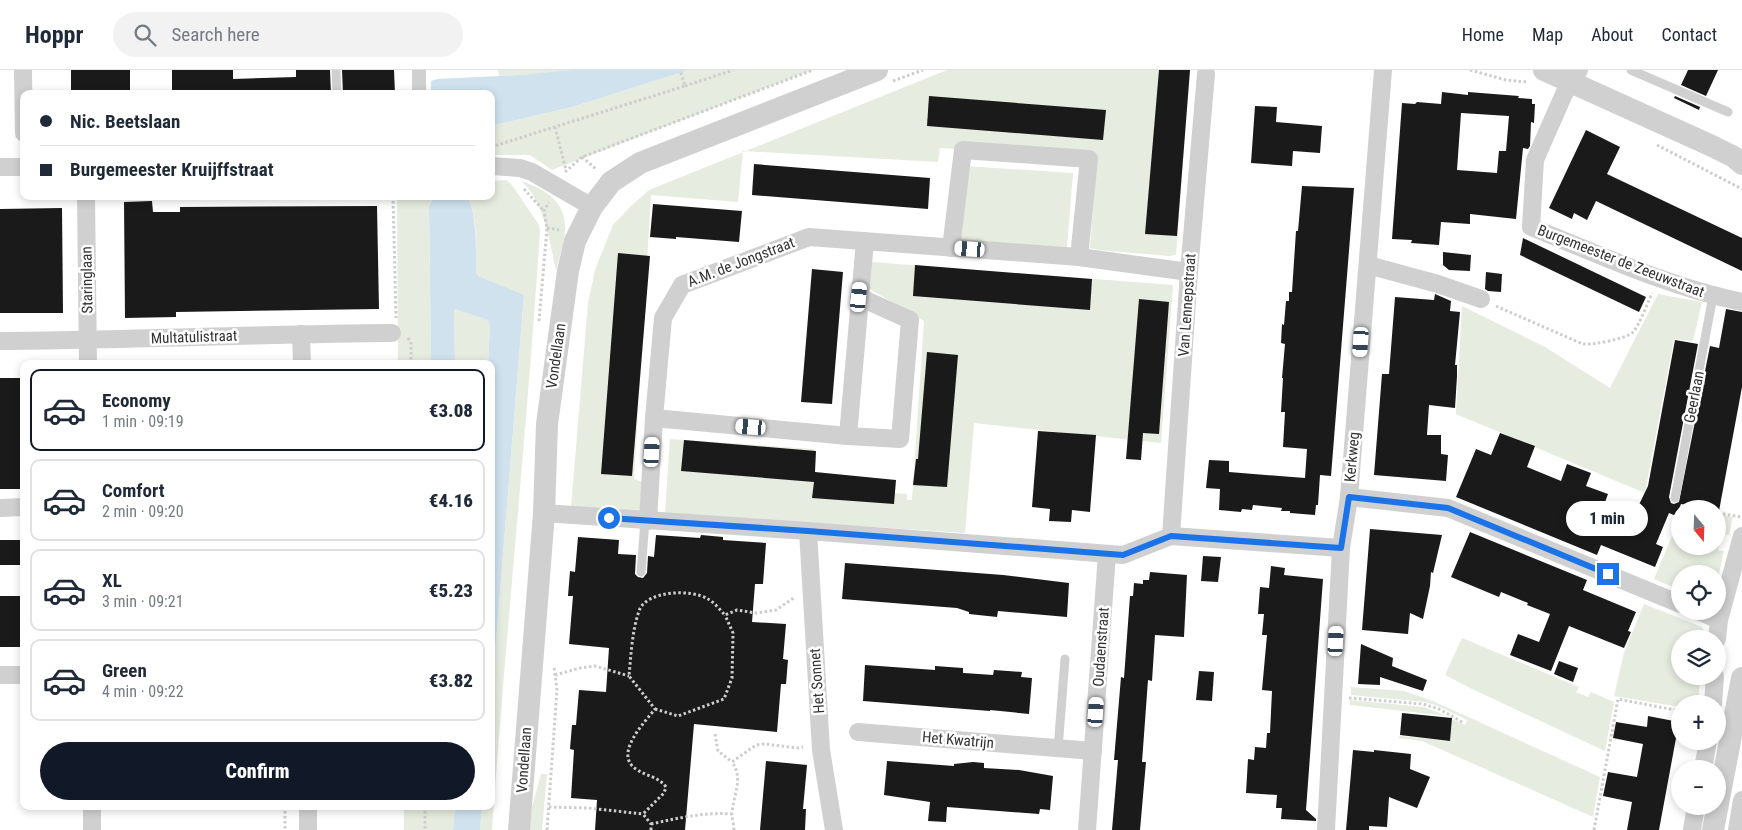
<!DOCTYPE html>
<html lang="en">
<head>
<meta charset="utf-8">
<style>
	body { margin:0; font-family:"Roboto Condensed",sans-serif; background:#f2f2f3; color:#1f2937; height:100vh; display:flex; flex-direction:column; font-size:19px; white-space:nowrap }
	* { box-sizing:border-box; margin:0 }
	p { font-size:16px; color:#747a83 }
	.icon { flex:none; width:28px; height:28px; fill:none; stroke:currentColor; stroke-width:2; stroke-linecap:round; stroke-linejoin:round }
	.map { position:relative; flex:1; overflow:hidden }
	.details { position:absolute; left:20px; top:290px; width:475px; height:450px; display:flex; flex-direction:column; background:#fff; border-radius:10px; box-shadow:0 2px 8px #0003 }
	.details>* { flex:none }
	.top-card { position:absolute; left:20px; top:20px; width:475px; height:110px; border-radius:10px; box-shadow:0 2px 8px #0003; display:grid; align-content:center; height:110px; padding:0 20px; background:#fff }
	.needle { width:32px; rotate:161deg }
	.controls { position:absolute; left:1671px; top:430px; display:grid; gap:10px }
	.controls a { display:grid; place-items:center; width:55px; height:55px; border-radius:50%; background:#fff; box-shadow:0 2px 8px #0003; font-size:25px }
	.end { position:absolute; width:22px; height:22px; margin:-11px; border:6px solid #1a73e8; background:#fff; box-shadow:0 0 0 2px #fff }
	.from { border-radius:50% }
	.bubble { position:absolute; height:35px; border-radius:18px; background:#fff; box-shadow:0 2px 8px #0003; font-size:16px; font-weight:800; line-height:35px; text-align:center }
	.car { position:absolute; width:15px; height:30px; margin:-15px -8px; border-radius:6px; box-shadow:0 0 4px 1px #0007; background:linear-gradient(#fff 24%,#345 0 40%,#fff 0 76%,#345 0 86%,#fff 0) }
	.top-card b { display:flex; align-items:center; gap:18px; height:48px; font-size:19px }
	.top-card b+b { border-top:1px solid #e0e1e3 }
	.top-card i { width:12px; height:12px; background:#1f2937 }
	ul { padding:9px 0 0; list-style:none }
	li { display:flex; align-items:center; gap:15px; height:82px; margin:0 10px 8px; padding:0 10px; border:2px solid #e0e1e3; border-radius:10px }
	li div { flex:1 }
	li b { display:block; font-size:19px }
	li em { font-style:normal; font-weight:800 }
	li.on { border-color:#111827 }
	li>.icon { width:45px; height:45px; stroke-width:1.5 }
	.button { display:flex; gap:10px; margin-top:auto; padding:10px 20px }
	.button a { flex:1; height:58px; border-radius:30px; background:#111827; color:#fff; font-size:20px; font-weight:800; line-height:58px; text-align:center }
	header { display:flex; align-items:center; gap:30px; box-sizing:border-box; height:70px; padding:0 25px; background:#fff; border-bottom:1px solid #e0e1e3 }
	header strong { font-size:24px }
	nav { display:flex; gap:28px; margin-inline-start:auto; font-size:18px }
	.search { width:350px; height:45px; background:#f2f2f3; display:flex; align-items:center; gap:12px; box-sizing:border-box; padding:0 18px; border-radius:28px; color:#747a83; font-size:19px }
	.map>svg:first-child { display:block }
</style>
</head>
<body>
<header>
<strong>Hoppr</strong>
<div class="search"><svg class="icon" aria-label="search" viewBox="0 0 24 24"><circle cx="10" cy="10" r="6"/><path d="M15 15l6 6"/></svg>Search here</div>
<nav><a>Home</a><a>Map</a><a>About</a><a>Contact</a></nav>
</header>
<div class="map">
<svg width="1742" height="760" viewBox="0 0 1742 760">
	<rect width="100%" height="100%" fill="#fff"/>
	<g fill="#e6ecdf">
		<path d="M498,0H573L542,4L499,6Z"/>
		<path d="M689,0H812L552,100L530,85H491V56L572,37Z"/>
		<path d="M947,0H1190L1176,185L1169,186L1098,180L1090,178L1097,88L940,78L938,92L743,81L738,132L651,125L634,409L643,412L640,441L571,437L588,233L595,200L613,155L630,137L649,120Z"/>
		<path d="M964,96L1073,103L1067,177L959,170Z"/>
		<path d="M506,110L512,115L539,155L540,161C527,361 506,560 492,760H480L482,736H491V633L524,226L478,206L476,202C475,183 480,137 464,126H491V117L494,116L492,111Z"/>
		<path d="M521,111C543,118 564,130 565,155C566,170 559,186 556,201C550,173 544,130 521,111Z"/>
		<path d="M397,126H437L432,130L429,136L431,294H398Z"/>
		<path d="M872,192L1173,215L1161,373L974,353L965,463L665,443L670,369L814,379L813,407L892,423L907,424V430H912L924,251L870,219Z"/>
		<path d="M1658,224L1702,232L1693,271L1674,269L1645,423L1456,344L1462,236L1545,277L1610,318Z"/>
		<path d="M454,239L488,250L490,256L488,294H455Z"/>
		<path d="M1718,444L1733,447L1729,465L1723,464L1718,480L1724,481L1718,508V504H1680V520L1654,509L1680,447V476H1718Z"/>
		<path d="M1644,534L1702,557L1705,563L1704,569H1680V606H1700L1698,634H1680V637L1614,626L1624,583Z"/>
		<path d="M1462,568L1579,617L1576,622L1588,627L1591,622L1614,632L1605,681L1472,619L1445,605Z"/>
		<path d="M1351,617L1404,621L1433,631L1600,707L1593,747L1422,671L1398,668L1400,666L1450,671L1452,649L1465,655L1467,650L1438,636L1425,632L1351,625Z"/>
		<path d="M1350,630L1424,637L1447,646L1350,635Z"/>
		<path d="M541,704H547L542,760H528V752Z"/>
		<path d="M404,736H455L453,760H404Z"/>
	</g>
	<g fill="#cfe2ee">
		<path d="M573,0H689L572,37L491,56V24H431V11L437,9L521,5Z"/>
		<path d="M437,126C444,126 457,124 464,126C478,131 476,188 476,202L478,206L524,225L491,633V294H488L490,256L488,250L454,239L455,294H431L429,136L432,130Z"/>
		<path d="M455,736H482L480,760H453Z"/>
	</g>
	<g fill="#1a1a1a" fill-rule="evenodd">
		<path d="M71,0H130V24H102V21H71Z"/>
		<path d="M172,0H233V9L296,7V0H330L331,24H172Z"/>
		<path d="M342,0H394L395,24H343Z"/>
		<path d="M1159,0H1190L1177,166L1145,164Z"/>
		<path d="M1688,0H1718L1706,26L1681,15Z"/>
		<path d="M1442,22L1468,25V22L1519,26L1518,28L1532,29V34H1535L1534,53L1531,52L1530,76L1528,79L1523,78L1516,149L1470,144V154L1441,152L1439,175L1411,173L1412,170L1392,169L1402,33L1415,34L1417,32L1441,34ZM1461,43L1509,46L1506,81H1499L1497,103L1457,100Z"/>
		<path d="M929,26L1106,40L1103,70L927,56Z"/>
		<path d="M1675,26L1700,37L1699,40L1674,28Z"/>
		<path d="M1255,36L1277,37L1276,52L1322,56L1320,83L1293,81L1292,96L1251,93Z"/>
		<path d="M1586,60L1620,77L1607,104L1742,168V201L1596,131L1587,150L1574,143L1572,149L1549,138Z"/>
		<path d="M754,94L930,108L928,139L752,125Z"/>
		<path d="M1302,116L1354,118L1331,406L1320,405L1318,435H1316L1315,445L1290,443V441H1281L1282,438L1253,435L1252,440L1242,439L1241,442L1219,440L1220,419L1206,418L1209,390L1229,391V402L1305,408L1307,379L1283,377L1285,342H1281L1283,308H1282L1285,274L1281,273L1282,254L1284,255L1286,231H1289V222H1292L1296,161H1298Z"/>
		<path d="M152,131L153,142H180V137L377,136L379,239L176,242V247L125,248L124,132Z"/>
		<path d="M653,134L742,141L739,172L676,167V169L650,167Z"/>
		<path d="M62,138L63,243H0V139Z"/>
		<path d="M1523,168L1646,227L1639,242L1520,185Z"/>
		<path d="M1443,182L1471,185L1470,201L1449,200L1443,195Z"/>
		<path d="M618,183L650,186L632,406L601,404Z"/>
		<path d="M915,195L1092,209L1090,240L913,226Z"/>
		<path d="M812,199L843,202L832,334L801,332Z"/>
		<path d="M1486,202L1502,204L1501,222L1488,221L1485,219Z"/>
		<path d="M1435,224L1451,231L1450,241L1460,242L1455,295H1457V306L1455,338L1429,335L1427,365H1441V384L1448,385L1446,411L1374,405L1382,304H1389L1395,227L1434,230Z"/>
		<path d="M1139,229L1169,232L1159,364L1143,363L1141,390L1126,389Z"/>
		<path d="M1726,239L1742,242V317L1719,441L1718,439H1708L1681,434L1676,446L1669,443L1656,474L1663,477L1655,497L1601,475L1597,485L1456,427L1476,379L1491,385L1500,363L1535,376L1527,397L1561,411L1567,394L1591,403L1586,416L1608,424L1604,435L1633,447L1648,416L1675,270L1698,274L1669,427L1671,433L1674,434L1679,432L1710,276L1719,278Z"/>
		<path d="M927,282L958,285L947,417L913,415L916,389H918Z"/>
		<rect x="0" y="308" width="24" height="111"/>
		<path d="M1038,361L1096,365L1090,442L1072,440L1071,452L1049,451L1050,439L1032,437Z"/>
		<path d="M684,370L816,381L815,402L896,410L894,434L812,428L814,412L681,401Z"/>
		<path d="M1370,459L1442,465L1433,503L1431,502L1430,516L1423,549L1410,543L1408,564L1362,560Z"/>
		<path d="M1470,462L1587,510L1583,520L1636,542L1628,561L1631,562L1624,578L1569,556L1551,601L1510,585L1518,564L1539,572L1550,544L1527,535L1528,533L1501,522L1499,527L1451,507Z"/>
		<path d="M656,465L700,468L701,465L723,467V470L766,473L763,514H755L752,552L786,554L783,589L788,590L786,614H781L777,662L694,654L685,760H595L597,730L571,728L574,680L570,679L572,655H576L579,620L606,622L609,578L569,574L573,526H568L570,501L575,502L578,467L619,470L618,484L636,485L635,504L638,507L643,508L647,503L648,486L654,487Z"/>
		<rect x="0" y="470" width="24" height="25"/>
		<path d="M1203,486L1221,487L1218,512L1201,511Z"/>
		<path d="M845,493L1003,505L1069,513L1067,547L998,541L997,547L969,544V542L957,538L842,529Z"/>
		<path d="M1271,496L1285,498L1284,505L1323,509L1306,740L1316,749V751L1281,749L1282,738H1276L1277,725L1246,723L1248,689L1254,690L1255,677L1266,678L1267,663H1270L1272,621L1262,620L1267,565H1262L1264,544H1258L1260,517L1269,518Z"/>
		<path d="M1150,502L1187,505L1184,567L1155,565L1152,611L1148,610L1142,692H1146L1140,760H1112L1118,690H1114L1121,607L1124,608L1130,526H1133L1134,513L1143,514V510H1149Z"/>
		<rect x="0" y="526" width="24" height="51"/>
		<path d="M1361,574L1393,588L1392,596L1427,610L1423,621L1380,607V615L1358,614Z"/>
		<path d="M1559,591L1578,598L1573,612L1554,604Z"/>
		<path d="M865,595L935,600V596L963,598V603H964L993,605L994,600L1022,602L1021,607L1032,608L1029,644L990,640V641L863,631Z"/>
		<path d="M1199,601L1214,602L1212,631L1196,630Z"/>
		<path d="M1402,643L1452,648L1450,671L1400,665Z"/>
		<path d="M1648,646L1679,652L1659,760H1627L1632,732L1603,726L1608,702L1637,707L1643,674L1613,668L1616,652L1647,657Z"/>
		<path d="M1353,680L1374,682V680L1411,684L1410,699L1430,707L1417,738L1389,727L1387,757L1369,756V760H1346Z"/>
		<path d="M766,691L807,695L803,739H806L805,760H760Z"/>
		<path d="M887,691L954,696V694L973,692L984,693V698L1019,700L1053,706L1050,740L1040,739L1039,744L947,737L946,752L928,751L930,732L884,725Z"/>
	</g>
	<g fill="none" stroke-linecap="round" stroke-linejoin="round">
		<g stroke="#cdcdcd" stroke-width="3" stroke-dasharray="2.5 2.5" stroke-linecap="butt">
			<path d="M1470,0L1506,10L1528,12"/>
			<path d="M893,11L923,0"/>
			<path d="M685,16L733,0"/>
			<path d="M555,57L566,100"/>
			<path d="M1657,75L1742,119"/>
			<path d="M491,77L685,16L680,0"/>
			<path d="M582,87L596,99"/>
			<path d="M565,102L582,87L813,0"/>
			<path d="M524,119L544,141"/>
			<path d="M393,126L396,248"/>
			<path d="M547,158L559,160"/>
			<path d="M1496,236L1583,274C1593,275 1626,269 1633,262C1639,256 1648,232 1652,223"/>
			<path d="M539,251L547,158L544,141L549,132"/>
			<path d="M408,268L411,272V294"/>
			<path d="M1685,435L1696,439"/>
			<path d="M1718,443L1741,447"/>
			<path d="M555,605L580,598L595,596L629,606"/>
			<path d="M1349,628L1423,634L1439,639L1464,653"/>
			<path d="M655,639L678,646L724,629L732,608L733,563L725,545"/>
			<path d="M715,664L718,681L732,692"/>
			<path d="M285,736V760"/>
			<path d="M425,736V760"/>
			<path d="M549,737L588,738L643,744"/>
			<path d="M651,754C678,748 705,742 732,744"/>
			<path d="M547,760L557,620L554,596"/>
			<path d="M651,760V754L643,744L664,723L666,717C659,707 646,706 636,699C613,684 645,652 655,639L629,606C631,585 632,561 639,541C646,520 692,519 708,529C714,532 720,540 725,545L737,540L756,543L776,540L795,527"/>
			<path d="M734,760C734,755 732,749 732,744C733,725 744,709 732,692L756,675L764,674L798,678L803,677"/>
			<path d="M1594,760L1618,629L1680,641"/>
		</g>
		<g stroke="#d0d0d0" stroke-width="9">
			<path d="M336,0L337,24"/>
			<path d="M1631,0L1728,42"/>
			<path d="M1675,428L1713,226"/>
			<path d="M641,502L645,451"/>
			<path d="M1058,679L1065,589"/>
		</g>
		<path stroke="#d0d0d0" stroke-width="14" d="M419,0V24"/>
		<g stroke="#d0d0d0" stroke-width="18">
			<path d="M23,0L24,63"/>
			<path d="M1579,0L1564,24L1535,90L1531,157C1600,185 1669,217 1742,232"/>
			<path d="M491,96L520,98L532,102L592,137"/>
			<path d="M0,97H24"/>
			<path d="M86,126L88,294"/>
			<path d="M951,178L963,80L1089,89L1079,187"/>
			<path d="M1368,195L1438,214L1481,229"/>
			<path d="M301,264L302,294"/>
			<path d="M0,271C131,270 262,264 392,263"/>
			<path d="M654,348L848,366L865,171"/>
			<path d="M848,366L900,369L910,250L859,227"/>
			<path d="M1349,427L1448,438L1680,534"/>
			<path d="M0,438L24,437"/>
			<path d="M544,443L808,461L1123,485L1171,466L1341,478"/>
			<path d="M648,451L654,348L663,248L682,215L809,167L1079,187L1189,202"/>
			<path d="M808,461L821,680L834,760"/>
			<path d="M1171,466L1189,202L1206,4"/>
			<path d="M1698,541L1719,550"/>
			<path d="M1717,569L1719,550L1742,466"/>
			<path d="M0,605H24"/>
			<path d="M1713,634L1715,606"/>
			<path d="M858,662L1093,681"/>
			<path d="M1703,699L1708,671"/>
			<path d="M92,736V760"/>
			<path d="M308,736V760"/>
			<path d="M1087,760L1107,484"/>
			<path d="M1326,760L1341,478L1349,427L1383,0"/>
			<path d="M1692,760L1696,736"/>
			<path d="M1737,760L1742,730"/>
		</g>
		<g stroke="#d0d0d0" stroke-width="22">
			<path d="M1544,0L1712,76L1734,87L1742,94"/>
			<path d="M519,760L544,443L547,354L568,201L575,171L592,137L611,112L640,93L877,0"/>
			<path d="M1713,760L1742,608"/>
		</g>
	</g>
	<g fill="none" stroke-linecap="round" stroke-linejoin="round">
		<path stroke="#1a73e8" stroke-width="6" d="M609,448L808,461L1123,485L1171,466L1341,478L1349,427L1448,438L1608,504"/>
	</g>
	<g text-anchor="middle" stroke-width="5" stroke-linejoin="round" paint-order="stroke">
		<g font-size="15" fill="#333" stroke="#fff">
			<text transform="translate(1621 191) rotate(21)" y="5">Burgemeester de Zeeuwstraat</text>
			<text transform="translate(741 192) rotate(-21)" y="5">A.M. de Jongstraat</text>
			<text transform="translate(87 210) rotate(-91)" y="5">Staringlaan</text>
			<text transform="translate(1187 235) rotate(-86)" y="5">Van Lennepstraat</text>
			<text transform="translate(194 267) rotate(-2)" y="5">Multatulistraat</text>
			<text transform="translate(556 286) rotate(-82)" y="5">Vondellaan</text>
			<text transform="translate(1694 327) rotate(-79)" y="5">Geerlaan</text>
			<text transform="translate(1352 387) rotate(-85)" y="5">Kerkweg</text>
			<text transform="translate(1101 577) rotate(-86)" y="5">Oudaenstraat</text>
			<text transform="translate(817 611) rotate(-94)" y="5">Het Sonnet</text>
			<text transform="translate(958 670) rotate(5)" y="5">Het Kwatrijn</text>
			<text transform="translate(524 690) rotate(-86)" y="5">Vondellaan</text>
		</g>
	</g>
</svg>
<div class="controls">
<a><svg class="needle" viewBox="-14 -14 28 28"><path d="M0-13l5 13h-10z" fill="#e53935"/><path d="M0 13l5-13h-10z" fill="#747a83"/></svg></a>
<a><svg class="icon" aria-label="locate" viewBox="0 0 24 24"><circle cx="12" cy="12" r="6"/><path d="M12 2v4M12 18v4M2 12h4M18 12h4"/></svg></a>
<a><svg class="icon" aria-label="layers" viewBox="0 0 24 24"><path d="M12 4l9 5-9 5-9-5zM3 14l9 5 9-5"/></svg></a>
<a>+</a>
<a>−</a>
</div>
<i class="end from" style="left:609px;top:448px"></i>
<i class="end" style="left:1608px;top:504px"></i>
<div class="bubble" style="left:1566px;top:431px;width:82px">1 min</div>
<i class="car" style="left:970px;top:179px;rotate:274deg"></i>
<i class="car" style="left:859px;top:227px;rotate:6deg"></i>
<i class="car" style="left:1361px;top:272px;rotate:184deg"></i>
<i class="car" style="left:751px;top:357px;rotate:275deg"></i>
<i class="car" style="left:652px;top:382px;rotate:3deg"></i>
<i class="car" style="left:1336px;top:571px;rotate:3deg"></i>
<i class="car" style="left:1096px;top:642px;rotate:4deg"></i>
<div class="top-card">
<b><i class="from"></i>Nic. Beetslaan</b>
<b><i></i>Burgemeester Kruijffstraat</b>
</div>
<section class="details">
<ul>
<li class="on"><svg class="icon" aria-label="car" viewBox="0 0 24 24"><path d="M5 17H2v-5l4-1 3-4h7l3 4 3 1v5h-3M9 17h6M6 11h13"/><circle cx="7" cy="17" r="2"/><circle cx="17" cy="17" r="2"/></svg><div><b>Economy</b><p>1 min · 09:19</p></div><em>€3.08</em></li>
<li><svg class="icon" aria-label="car" viewBox="0 0 24 24"><path d="M5 17H2v-5l4-1 3-4h7l3 4 3 1v5h-3M9 17h6M6 11h13"/><circle cx="7" cy="17" r="2"/><circle cx="17" cy="17" r="2"/></svg><div><b>Comfort</b><p>2 min · 09:20</p></div><em>€4.16</em></li>
<li><svg class="icon" aria-label="car" viewBox="0 0 24 24"><path d="M5 17H2v-5l4-1 3-4h7l3 4 3 1v5h-3M9 17h6M6 11h13"/><circle cx="7" cy="17" r="2"/><circle cx="17" cy="17" r="2"/></svg><div><b>XL</b><p>3 min · 09:21</p></div><em>€5.23</em></li>
<li><svg class="icon" aria-label="car" viewBox="0 0 24 24"><path d="M5 17H2v-5l4-1 3-4h7l3 4 3 1v5h-3M9 17h6M6 11h13"/><circle cx="7" cy="17" r="2"/><circle cx="17" cy="17" r="2"/></svg><div><b>Green</b><p>4 min · 09:22</p></div><em>€3.82</em></li>
</ul>
<div class="button"><a>Confirm</a></div>
</section>
</div>
</body>
</html>
